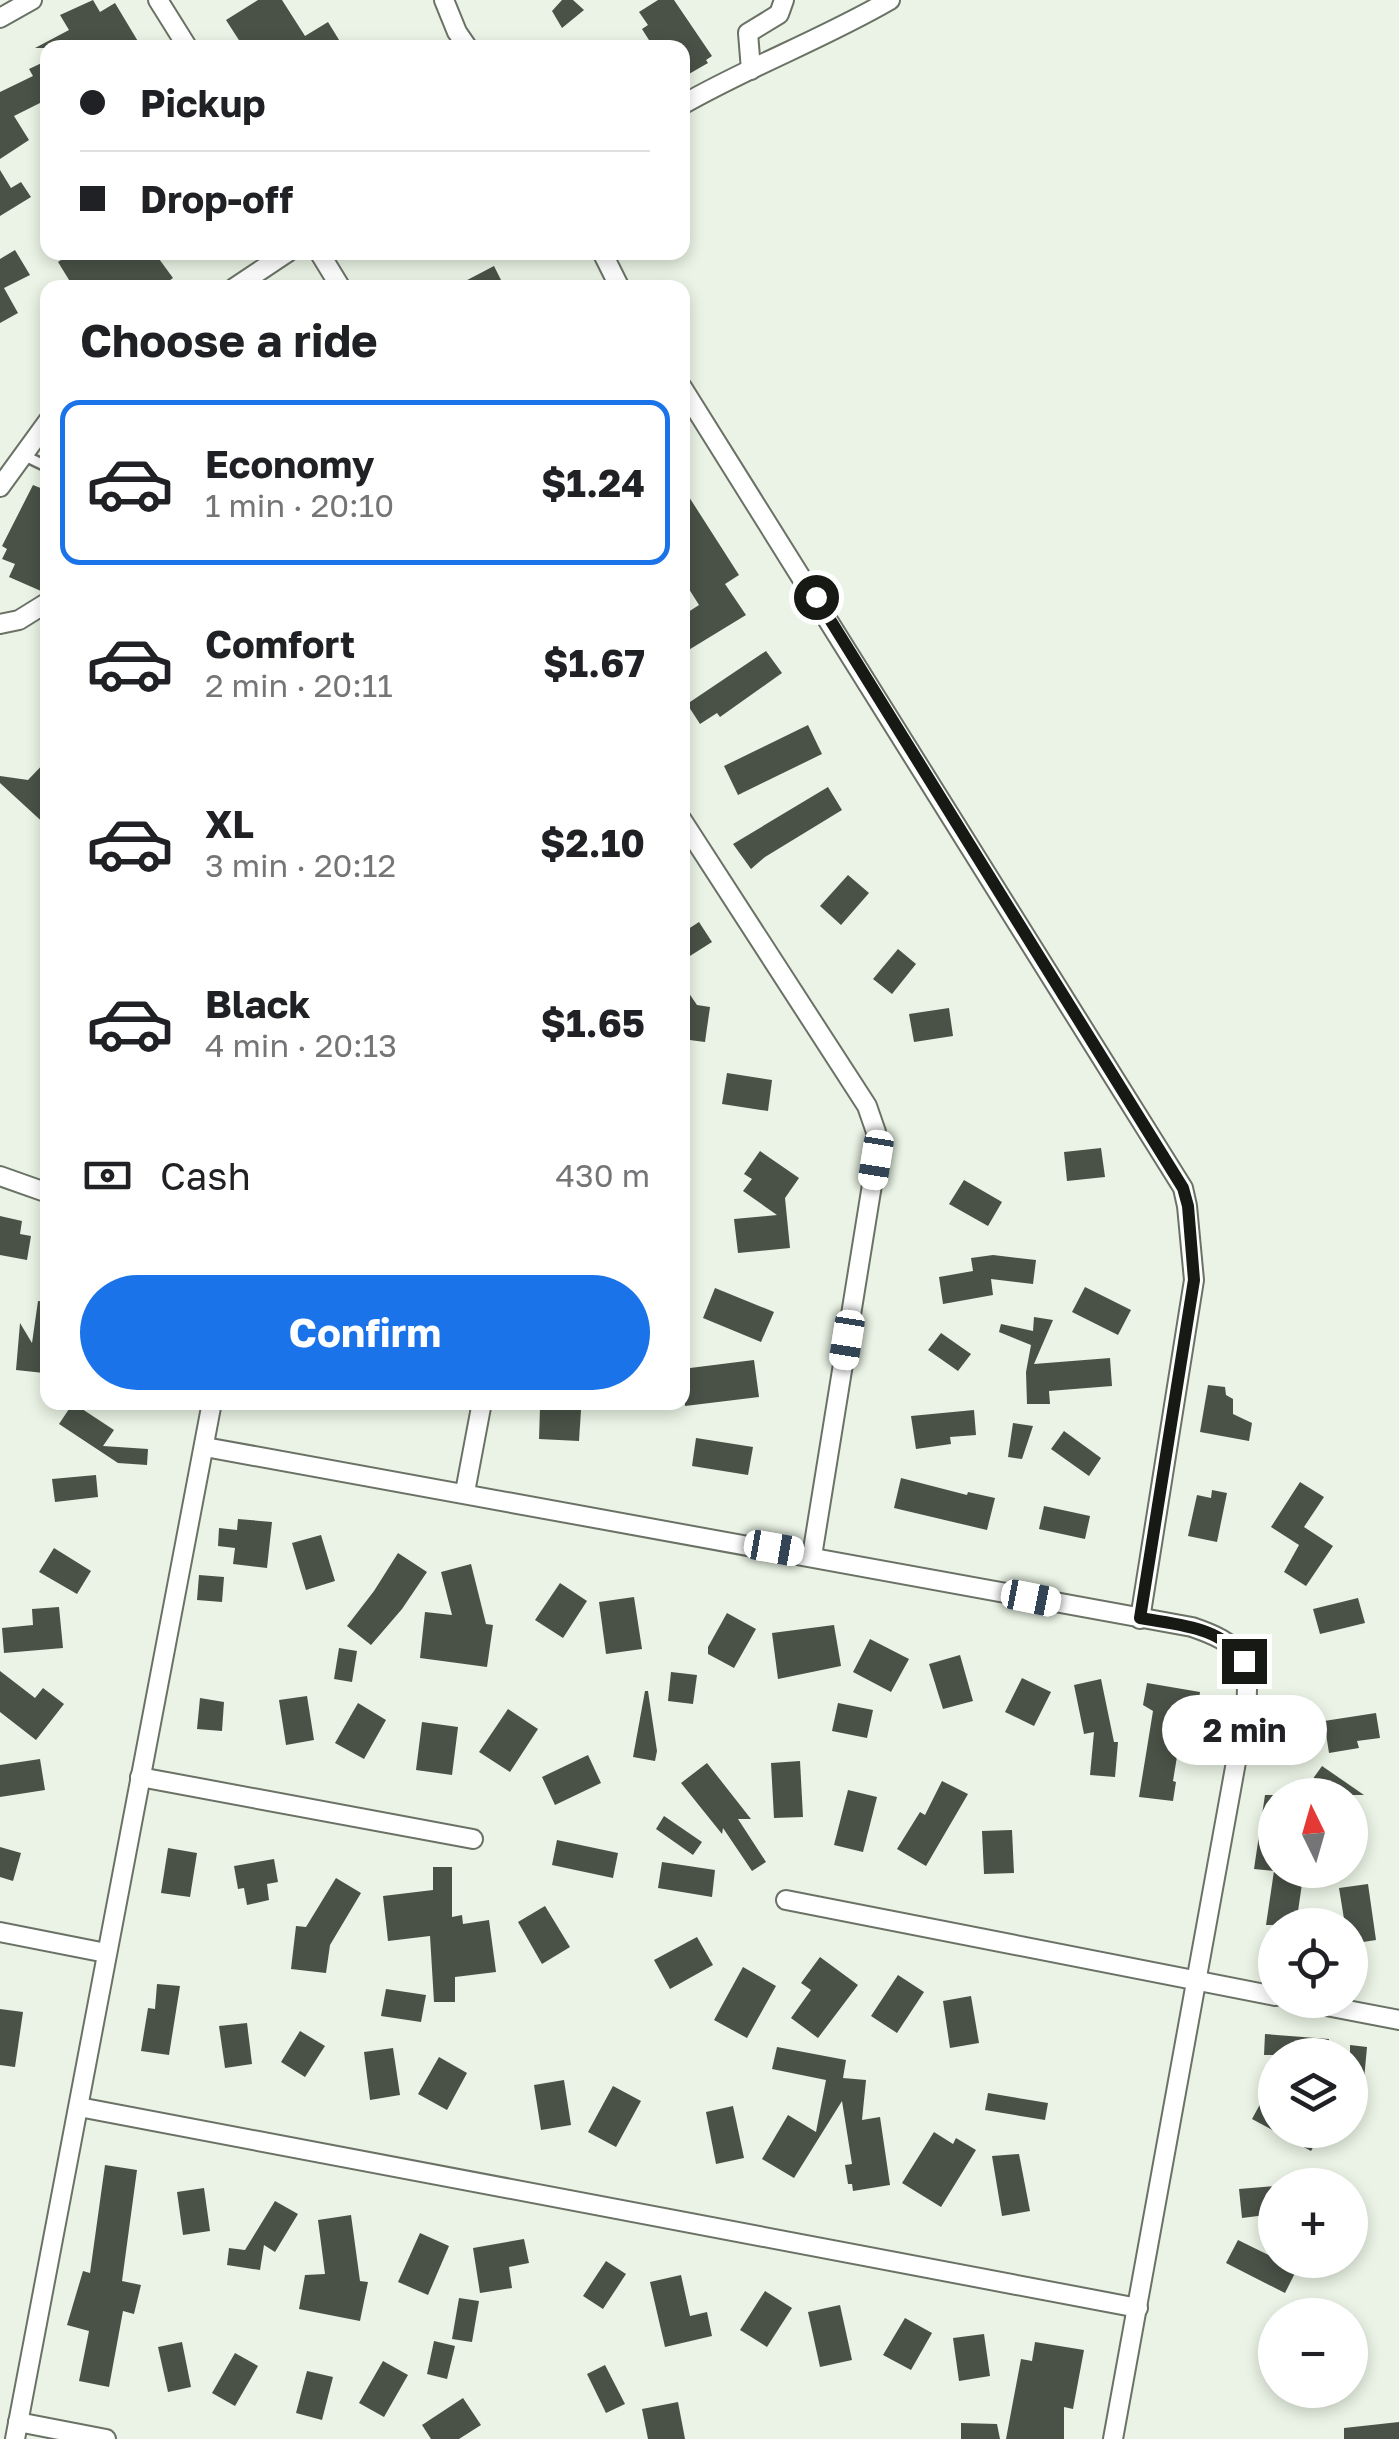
<!DOCTYPE html>
<html lang="en">
<head>
<meta charset="utf-8">
<style>
	body { margin:0; font-family:"Golos Text",sans-serif; background:#f2f2f2; color:#202124; height:100vh; display:flex; flex-direction:column; font-size:38px; white-space:nowrap }
	* { box-sizing:border-box; margin:0 }
	p { font-size:32px; color:#757577 }
	.icon { flex:none; width:55px; height:55px; fill:none; stroke:currentColor; stroke-width:2; stroke-linecap:round; stroke-linejoin:round }
	.map { position:relative; flex:1; overflow:hidden }
	.sheet { position:absolute; left:40px; top:280px; width:650px; height:1130px; display:flex; flex-direction:column; background:#fff; border-radius:20px; box-shadow:0 5px 15px #0003 }
	.sheet>* { flex:none }
	.guide { position:absolute; left:40px; top:40px; width:650px; height:220px; border-radius:20px; box-shadow:0 5px 15px #0003; display:grid; align-content:center; height:220px; padding:0 40px; background:#fff }
	.needle { width:65px; rotate:355deg }
	.tools { position:absolute; left:1258px; top:1778px; display:grid; gap:20px }
	.tools a { display:grid; place-items:center; width:110px; height:110px; border-radius:50%; background:#fff; box-shadow:0 5px 15px #0003; font-size:50px }
	.end { position:absolute; width:45px; height:45px; margin:-22px; border:12px solid #161914; background:#fff; box-shadow:0 0 0 5px #fff }
	.from { border-radius:50% }
	.bubble { position:absolute; height:70px; border-radius:35px; background:#fff; box-shadow:0 5px 15px #0003; font-size:32px; font-weight:700; line-height:70px; text-align:center }
	.car { position:absolute; width:30px; height:60px; margin:-30px -15px; border-radius:12px; box-shadow:0 0 8px 2px #0007; background:linear-gradient(#fff 24%,#345 0 40%,#fff 0 76%,#345 0 86%,#fff 0) }
	.guide b { display:flex; align-items:center; gap:35px; height:95px; font-size:38px }
	.guide b+b { border-top:2px solid #e0e0e0 }
	.guide i { width:25px; height:25px; background:#202124 }
	ul { padding:0; list-style:none }
	li { display:flex; align-items:center; gap:30px; height:165px; margin:0 20px 15px; padding:0 20px; border:5px solid transparent; border-radius:20px }
	li div { flex:1 }
	li b { display:block; font-size:38px }
	li em { font-style:normal; font-weight:700 }
	li.selected { border-color:#1a73e8 }
	li>.icon { width:90px; height:90px; stroke-width:1.5 }
	h2 { padding:0 40px; font-size:45px; line-height:120px }
	.pay { display:flex; align-items:center; gap:25px; height:110px; padding:0 40px; font-size:38px }
	.pay p { margin-inline-start:auto }
	.primary-button { display:flex; gap:20px; margin-top:auto; padding:20px 40px }
	.primary-button a { flex:1; height:115px; border-radius:60px; background:#1a73e8; color:#fff; font-size:40px; font-weight:700; line-height:115px; text-align:center }
	.map>svg:first-child { display:block }
</style>
</head>
<body>
<div class="map">
<svg width="1399" height="2439" viewBox="0 0 1399 2439">
	<rect width="100%" height="100%" fill="#eaf3e5"/>
	<g fill="#4a5247">
		<path d="M93,0L100,12L115,3L142,48H35L69,30L60,15Z"/>
		<path d="M258,0H282L305,36L328,22L344,48H244L226,20Z"/>
		<path d="M562,0H573L584,10L562,28L552,11Z"/>
		<path d="M658,0H674L712,56L706,60L708,63L682,78V48H654L642,29L648,25L639,12Z"/>
		<path d="M48,60V103L46,100L14,116L29,140L0,159V92L33,76L29,69Z"/>
		<path d="M0,170L11,188L21,182L31,197L0,216Z"/>
		<path d="M15,250L30,275L4,288L18,313L0,323V259Z"/>
		<path d="M73,252H154L173,278L159,288H74L58,262Z"/>
		<path d="M494,266L505,288H452Z"/>
		<path d="M33,485L48,491V575L41,591L9,577L15,564L2,559L7,549L2,546Z"/>
		<path d="M682,486L739,575L725,584L746,615L682,654V616L699,605L682,578Z"/>
		<path d="M766,651L782,673L720,717L717,713L700,724L687,704Z"/>
		<path d="M808,725L822,754L738,795L724,766Z"/>
		<path d="M48,759V827L0,783V776L28,780Z"/>
		<path d="M828,787L842,810L765,857L751,869L733,844Z"/>
		<path d="M848,875L869,893L841,925L820,906Z"/>
		<path d="M699,922L712,942L682,961V933Z"/>
		<path d="M898,949L916,964L892,994L873,979Z"/>
		<path d="M682,983L697,1005L710,1007L705,1042L682,1039Z"/>
		<path d="M949,1008L953,1036L914,1042L909,1014Z"/>
		<path d="M727,1073L772,1080L768,1111L722,1104Z"/>
		<path d="M1101,1148L1105,1177L1067,1181L1064,1152Z"/>
		<path d="M760,1151L799,1178L785,1198L790,1248L738,1253L734,1219L777,1215L743,1191L752,1179L744,1174Z"/>
		<path d="M964,1180L1002,1202L988,1226L949,1204Z"/>
		<path d="M0,1216L22,1221L20,1234L31,1236L27,1260L0,1255Z"/>
		<path d="M993,1255L1036,1260L1033,1284L991,1279L993,1295L943,1304L939,1277L973,1271L971,1258Z"/>
		<path d="M1085,1287L1131,1310L1118,1335L1072,1312Z"/>
		<path d="M715,1288L774,1312L761,1342L703,1318Z"/>
		<path d="M38,1301L48,1302L44,1373L16,1370L20,1323L32,1343Z"/>
		<path d="M1034,1317L1053,1320L1034,1364L1110,1358L1112,1386L1049,1391L1050,1404H1027L1026,1372L1031,1345L999,1332L1001,1324L1033,1331Z"/>
		<path d="M941,1333L971,1354L958,1371L928,1350Z"/>
		<path d="M754,1360L759,1397L685,1406L682,1369Z"/>
		<path d="M1208,1385L1225,1387L1226,1395L1233,1399V1414L1252,1423L1249,1441L1200,1432Z"/>
		<path d="M73,1403L114,1430L103,1446L148,1449L147,1465L118,1463L59,1424Z"/>
		<path d="M540,1408L581,1410L579,1441L539,1439Z"/>
		<path d="M974,1410L976,1435L950,1437L951,1444L916,1449L911,1416Z"/>
		<path d="M1013,1423L1033,1426L1022,1459L1008,1457Z"/>
		<path d="M1064,1431L1101,1458L1089,1476L1051,1449Z"/>
		<path d="M696,1438L753,1447L748,1475L692,1466Z"/>
		<path d="M96,1475L98,1497L55,1502L52,1479Z"/>
		<path d="M901,1478L967,1495L968,1492L995,1498L987,1530L894,1508Z"/>
		<path d="M1300,1482L1324,1497L1304,1527L1333,1546L1306,1586L1284,1572L1299,1545L1271,1527Z"/>
		<path d="M1212,1490L1227,1493L1217,1542L1188,1536L1197,1495L1211,1498Z"/>
		<path d="M1044,1506L1090,1516L1085,1539L1039,1529Z"/>
		<path d="M238,1519L272,1522L267,1568L233,1564L235,1548L218,1546L219,1528L237,1530Z"/>
		<path d="M321,1535L335,1581L306,1590L292,1543Z"/>
		<path d="M54,1548L91,1571L77,1594L39,1572Z"/>
		<path d="M398,1553L427,1572L402,1609L371,1645L347,1626L374,1591Z"/>
		<path d="M471,1564L486,1624L493,1625L487,1667L420,1658L425,1612L452,1615L441,1572Z"/>
		<path d="M199,1575L224,1577L222,1602L197,1600Z"/>
		<path d="M560,1583L587,1601L563,1638L535,1620Z"/>
		<path d="M634,1597L642,1649L606,1654L599,1602Z"/>
		<path d="M1358,1598L1365,1623L1320,1634L1313,1609Z"/>
		<path d="M59,1607L63,1648L4,1653L2,1628L33,1625L32,1609Z"/>
		<path d="M727,1613L756,1629L734,1668L708,1654V1647Z"/>
		<path d="M834,1625L841,1666L778,1679L772,1633Z"/>
		<path d="M870,1639L909,1659L891,1692L853,1672Z"/>
		<path d="M339,1648L357,1651L352,1682L334,1679Z"/>
		<path d="M960,1655L973,1701L943,1709L929,1664Z"/>
		<path d="M0,1671L35,1698L43,1688L64,1704L36,1740L0,1712Z"/>
		<path d="M671,1672L697,1675L693,1704L668,1701Z"/>
		<path d="M1022,1678L1051,1692L1034,1726L1005,1712Z"/>
		<path d="M1101,1679L1114,1742H1118L1115,1777L1090,1775L1094,1732L1084,1734L1074,1685Z"/>
		<path d="M1147,1683L1200,1692L1194,1728L1182,1726L1173,1781L1176,1782L1173,1801L1139,1797L1153,1711L1143,1705Z"/>
		<path d="M645,1691H648L657,1751L655,1761L633,1757Z"/>
		<path d="M307,1696L314,1740L286,1745L279,1700Z"/>
		<path d="M200,1698L224,1702L222,1731L197,1729Z"/>
		<path d="M358,1703L386,1720L364,1759L335,1743Z"/>
		<path d="M838,1703L873,1710L867,1738L832,1731Z"/>
		<path d="M508,1709L538,1729L510,1772L479,1752Z"/>
		<path d="M1376,1713L1380,1738L1357,1741L1359,1748L1329,1753L1324,1721Z"/>
		<path d="M422,1722L458,1727L452,1775L416,1770Z"/>
		<path d="M588,1755L601,1783L555,1805L542,1777Z"/>
		<path d="M40,1759L45,1790L0,1797V1765Z"/>
		<path d="M800,1761L803,1817L774,1818L771,1763Z"/>
		<path d="M707,1763L751,1819H738L766,1862L752,1871L723,1828L722,1834L681,1783Z"/>
		<path d="M1322,1766L1364,1795H1318L1307,1787Z"/>
		<path d="M942,1781L968,1794L926,1866L897,1849L920,1812L925,1815Z"/>
		<path d="M848,1790L877,1797L863,1852L834,1845Z"/>
		<path d="M1265,1795H1275V1870H1304L1296,1925H1266L1274,1871L1254,1869Z"/>
		<path d="M664,1816L702,1842L693,1855L656,1829Z"/>
		<path d="M1012,1830L1014,1873L984,1874L982,1831Z"/>
		<path d="M557,1840L618,1853L613,1878L552,1865Z"/>
		<path d="M0,1847L21,1853L13,1881L0,1877Z"/>
		<path d="M168,1848L197,1853L190,1897L161,1893Z"/>
		<path d="M274,1859L278,1882L267,1884L269,1900L247,1905L244,1888L238,1889L234,1866Z"/>
		<path d="M662,1862L715,1870L712,1897L658,1888Z"/>
		<path d="M433,1867H452V1917L462,1915L463,1924L489,1920L496,1972L455,1977V2002H434L430,1936L388,1941L383,1896L433,1890Z"/>
		<path d="M336,1878L361,1893L330,1945L326,1973L291,1969L296,1926L306,1927Z"/>
		<path d="M1368,1884L1376,1940L1350,1944V1925H1345L1339,1888Z"/>
		<path d="M545,1906L570,1947L542,1964L518,1922Z"/>
		<path d="M697,1937L713,1965L670,1989L654,1960Z"/>
		<path d="M820,1957L858,1985L818,2038L791,2018L811,1990L801,1983Z"/>
		<path d="M743,1967L776,1986L747,2038L714,2020Z"/>
		<path d="M898,1975L924,1992L897,2033L871,2016Z"/>
		<path d="M157,1984L180,1986L169,2055L141,2051L148,2008L155,2009Z"/>
		<path d="M386,1989L426,1995L421,2022L381,2016Z"/>
		<path d="M971,1996L979,2043L950,2048L943,2001Z"/>
		<path d="M0,2009L23,2012L15,2067L0,2065Z"/>
		<path d="M247,2023L252,2064L225,2068L219,2026Z"/>
		<path d="M300,2031L325,2046L305,2077L281,2062Z"/>
		<path d="M1265,2034L1329,2039L1328,2055H1264Z"/>
		<path d="M1350,2045L1367,2047L1361,2111L1350,2110Z"/>
		<path d="M777,2047L846,2060L843,2078L866,2080L862,2120L880,2117L890,2185L853,2191L852,2184H848L845,2165L852,2164L842,2101L794,2178L762,2159L788,2115L816,2132L826,2080L772,2069Z"/>
		<path d="M393,2048L400,2095L370,2100L364,2052Z"/>
		<path d="M439,2057L467,2073L447,2110L418,2094Z"/>
		<path d="M564,2080L571,2125L541,2130L534,2085Z"/>
		<path d="M613,2086L641,2101L616,2147L588,2132Z"/>
		<path d="M988,2093L1048,2103L1045,2120L985,2110Z"/>
		<path d="M1265,2095L1275,2101V2130H1323L1311,2151L1252,2119Z"/>
		<path d="M733,2106L744,2158L716,2164L706,2112Z"/>
		<path d="M934,2132L953,2144L956,2138L976,2150L941,2207L902,2183Z"/>
		<path d="M1019,2154L1030,2211L1002,2216L992,2156Z"/>
		<path d="M105,2165L137,2170L122,2281L141,2285L134,2314L123,2311L109,2387L79,2381L89,2331L67,2325L83,2271L90,2273Z"/>
		<path d="M1275,2186V2214L1242,2218L1239,2189Z"/>
		<path d="M204,2188L210,2231L183,2235L177,2192Z"/>
		<path d="M275,2201L298,2214L275,2252L264,2245L260,2270L227,2265L229,2248L245,2250Z"/>
		<path d="M351,2215L360,2281L368,2282L360,2321L299,2309L305,2275L325,2274L318,2220Z"/>
		<path d="M420,2233L449,2246L428,2295L398,2282Z"/>
		<path d="M524,2239L529,2263L509,2267L512,2288L480,2293L473,2248Z"/>
		<path d="M1238,2240L1297,2269L1285,2293L1226,2263Z"/>
		<path d="M606,2261L626,2274L603,2309L583,2296Z"/>
		<path d="M681,2275L690,2316L707,2312L712,2336L665,2347L650,2282Z"/>
		<path d="M765,2291L792,2308L767,2347L740,2330Z"/>
		<path d="M459,2298L479,2301L472,2342L452,2339Z"/>
		<path d="M840,2305L852,2360L820,2367L808,2312Z"/>
		<path d="M905,2318L932,2333L911,2370L883,2355Z"/>
		<path d="M984,2334L990,2376L959,2381L953,2338Z"/>
		<path d="M434,2341L455,2346L447,2379L427,2374Z"/>
		<path d="M182,2342L191,2387L168,2392L158,2347Z"/>
		<path d="M1035,2342L1084,2350L1073,2409L1064,2407V2439H1006L1021,2359L1032,2361Z"/>
		<path d="M235,2353L258,2366L235,2406L212,2393Z"/>
		<path d="M383,2361L408,2375L384,2417L359,2403Z"/>
		<path d="M605,2365L625,2404L606,2413L587,2374Z"/>
		<path d="M307,2371L333,2377L322,2420L296,2413Z"/>
		<path d="M463,2398L481,2425L459,2439H431L422,2425Z"/>
		<path d="M678,2402L685,2439H648L642,2409Z"/>
		<path d="M1399,2422V2439H1344V2428Z"/>
		<path d="M961,2423L997,2424L1000,2439H961Z"/>
	</g>
	<g fill="none" stroke-linecap="round" stroke-linejoin="round">
		<g stroke="#6a7266" stroke-width="14">
			<path id="lane" d="M23,455L48,467"/>
		</g>
		<g stroke="#6a7266" stroke-width="22">
			<g id="street">
				<path d="M158,0L188,48"/>
				<path d="M444,0L457,32L468,48"/>
				<path d="M0,18L32,0"/>
				<path d="M751,70L748,33L779,14L784,0"/>
				<path d="M682,105C750,66 823,39 890,0"/>
				<path d="M319,252L341,288"/>
				<path d="M602,252L620,288"/>
				<path d="M234,288L288,252"/>
				<path d="M682,387L1183,1188L1187,1206L1194,1280L1140,1619"/>
				<path d="M0,487L48,421"/>
				<path d="M0,624L19,620L48,602"/>
				<path d="M682,820L867,1106L876,1132V1160L812,1556"/>
				<path d="M0,1176L48,1193"/>
				<path d="M205,1447L1192,1627C1239,1643 1251,1656 1246,1707L1113,2439"/>
				<path d="M465,1492L482,1402"/>
				<path d="M140,1777L473,1839"/>
				<path d="M786,1900L1275,1996"/>
				<path d="M0,1932L106,1953"/>
				<path d="M1295,2000L1399,2020"/>
				<path d="M79,2107L1138,2308"/>
				<path d="M18,2422L106,2439"/>
				<path d="M15,2439L212,1402"/>
			</g>
		</g>
		<use href="#lane" stroke="#fff" stroke-width="9"/>
		<use href="#street" stroke="#fff" stroke-width="18"/>
	</g>
	<g fill="none" stroke-linecap="round" stroke-linejoin="round">
		<path stroke="#161914" stroke-width="12" d="M816,597L1183,1188L1188,1206L1194,1280L1140,1618C1178,1625 1221,1626 1244,1661"/>
	</g>
</svg>
<div class="tools">
<a><svg class="needle" viewBox="-14 -14 28 28"><path d="M0-13l5 13h-10z" fill="#e53935"/><path d="M0 13l5-13h-10z" fill="#757577"/></svg></a>
<a><svg class="icon" aria-label="locate" viewBox="0 0 24 24"><circle cx="12" cy="12" r="6"/><path d="M12 2v4M12 18v4M2 12h4M18 12h4"/></svg></a>
<a><svg class="icon" aria-label="layers" viewBox="0 0 24 24"><path d="M12 4l9 5-9 5-9-5zM3 14l9 5 9-5"/></svg></a>
<a>+</a>
<a>−</a>
</div>
<i class="end from" style="left:816px;top:597px"></i>
<i class="end" style="left:1244px;top:1661px"></i>
<div class="bubble" style="left:1162px;top:1695px;width:165px">2 min</div>
<i class="car" style="left:876px;top:1160px;rotate:189deg"></i>
<i class="car" style="left:847px;top:1340px;rotate:189deg"></i>
<i class="car" style="left:774px;top:1548px;rotate:100deg"></i>
<i class="car" style="left:1031px;top:1598px;rotate:101deg"></i>
<div class="guide">
<b><i class="from"></i>Pickup</b>
<b><i></i>Drop-off</b>
</div>
<section class="sheet">
<h2>Choose a ride</h2>
<ul>
<li class="selected"><svg class="icon" aria-label="car" viewBox="0 0 24 24"><path d="M5 17H2v-5l4-1 3-4h7l3 4 3 1v5h-3M9 17h6M6 11h13"/><circle cx="7" cy="17" r="2"/><circle cx="17" cy="17" r="2"/></svg><div><b>Economy</b><p>1 min · 20:10</p></div><em>$1.24</em></li>
<li><svg class="icon" aria-label="car" viewBox="0 0 24 24"><path d="M5 17H2v-5l4-1 3-4h7l3 4 3 1v5h-3M9 17h6M6 11h13"/><circle cx="7" cy="17" r="2"/><circle cx="17" cy="17" r="2"/></svg><div><b>Comfort</b><p>2 min · 20:11</p></div><em>$1.67</em></li>
<li><svg class="icon" aria-label="car" viewBox="0 0 24 24"><path d="M5 17H2v-5l4-1 3-4h7l3 4 3 1v5h-3M9 17h6M6 11h13"/><circle cx="7" cy="17" r="2"/><circle cx="17" cy="17" r="2"/></svg><div><b>XL</b><p>3 min · 20:12</p></div><em>$2.10</em></li>
<li><svg class="icon" aria-label="car" viewBox="0 0 24 24"><path d="M5 17H2v-5l4-1 3-4h7l3 4 3 1v5h-3M9 17h6M6 11h13"/><circle cx="7" cy="17" r="2"/><circle cx="17" cy="17" r="2"/></svg><div><b>Black</b><p>4 min · 20:13</p></div><em>$1.65</em></li>
</ul>
<div class="pay"><svg class="icon" aria-label="cash" viewBox="0 0 24 24"><path d="M3 7h18v10H3z"/><circle cx="12" cy="12" r="2"/></svg>Cash<p>430 m</p></div>
<div class="primary-button"><a>Confirm</a></div>
</section>
</div>
</body>
</html>
